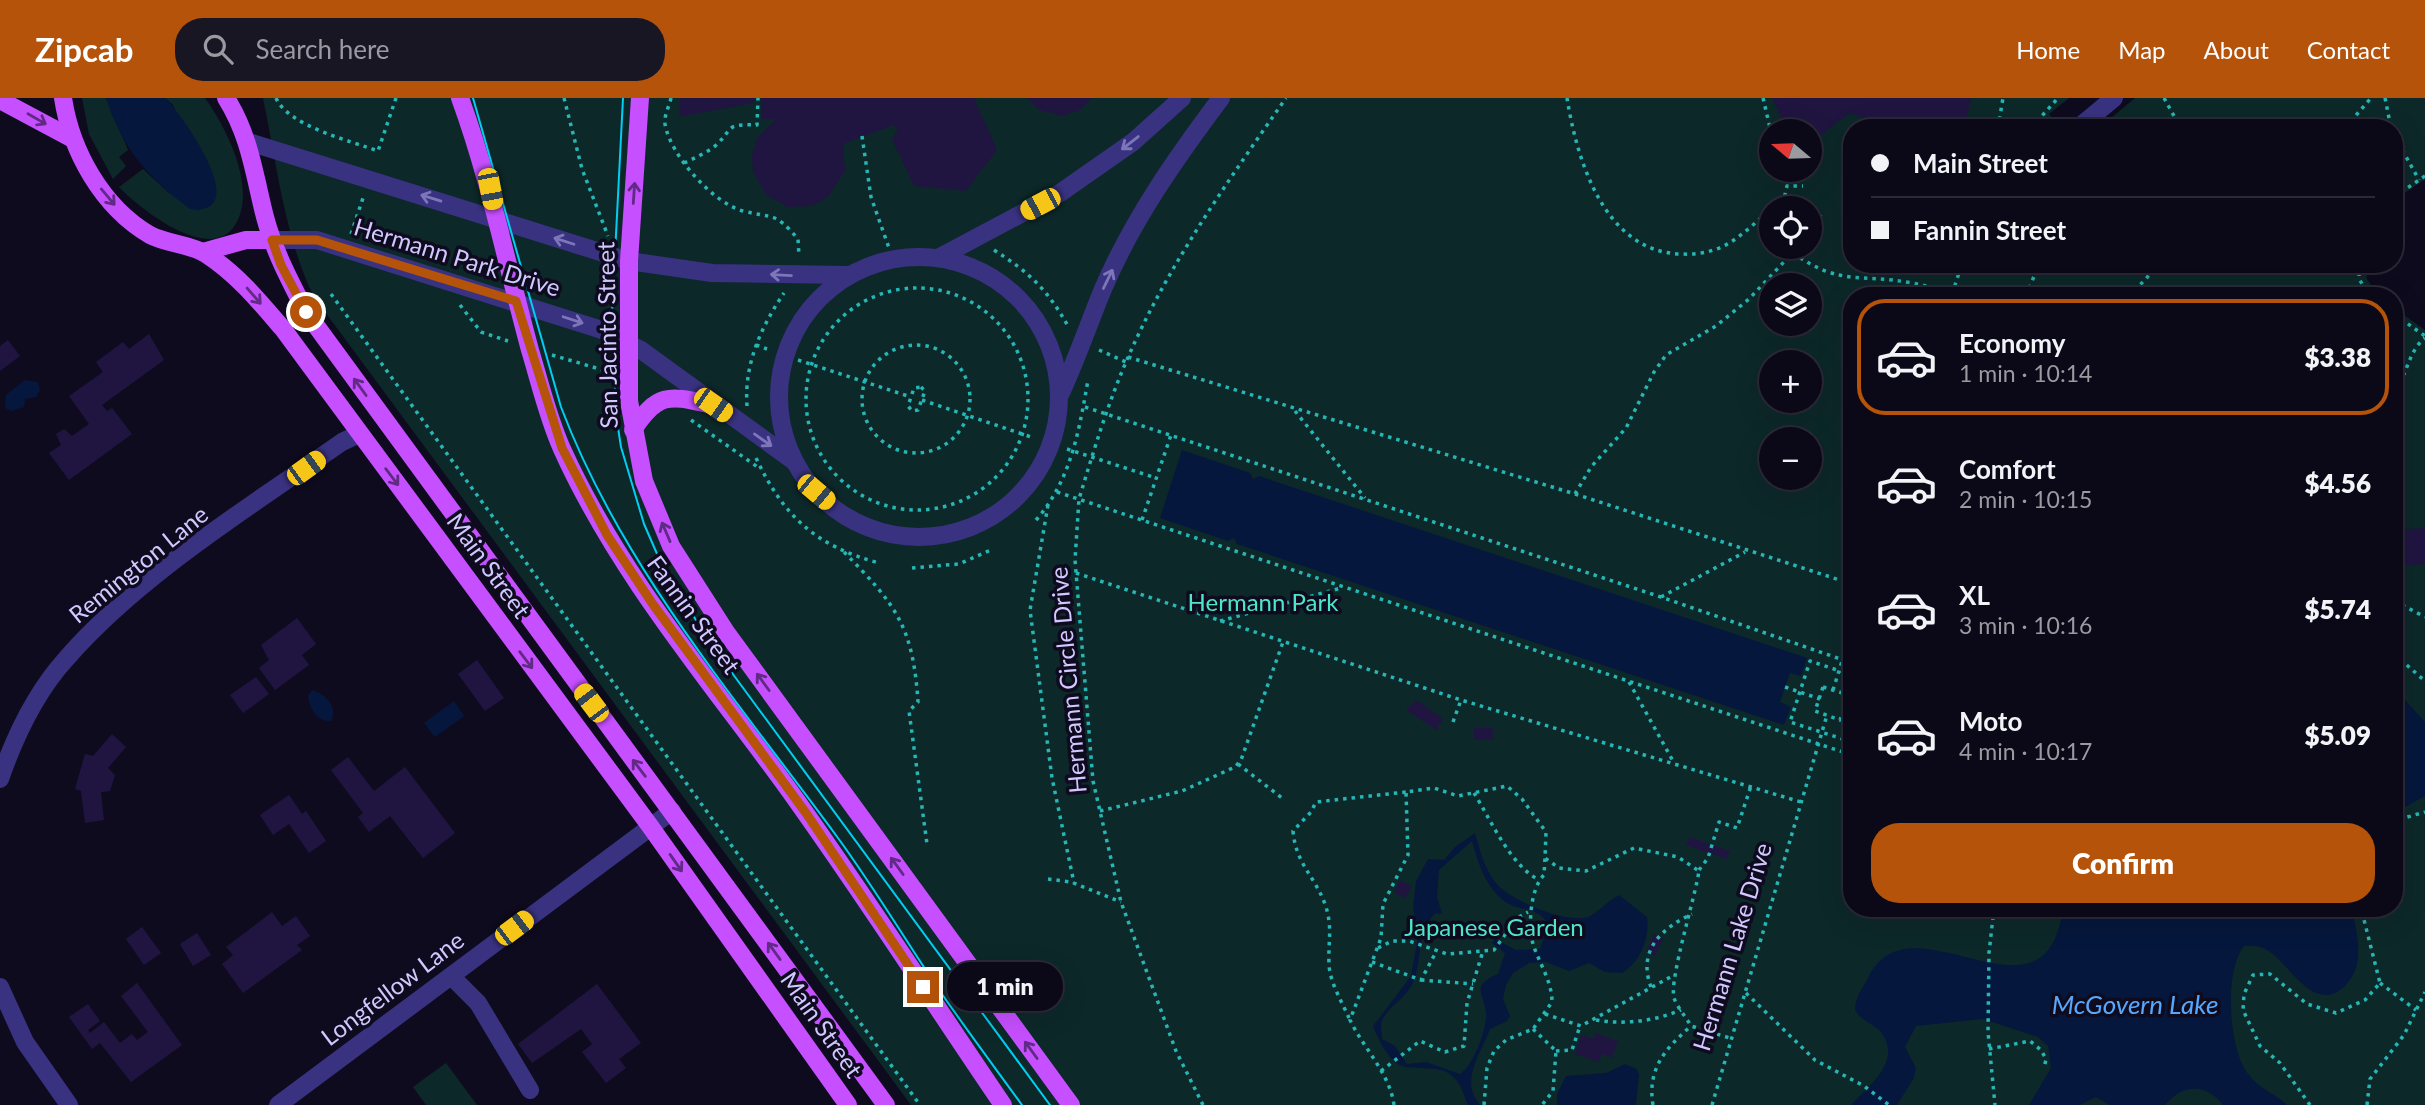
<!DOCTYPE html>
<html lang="en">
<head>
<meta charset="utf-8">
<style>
	body { margin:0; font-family:Lato,sans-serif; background:#191624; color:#f1f3f6; height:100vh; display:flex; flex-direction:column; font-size:26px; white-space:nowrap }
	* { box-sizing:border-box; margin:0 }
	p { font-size:23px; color:#9a9aa1 }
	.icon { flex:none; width:38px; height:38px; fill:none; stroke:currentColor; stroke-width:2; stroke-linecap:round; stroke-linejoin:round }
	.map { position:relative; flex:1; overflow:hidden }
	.drawer { position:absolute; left:1843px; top:189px; width:560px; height:630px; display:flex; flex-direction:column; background:#0b0817; border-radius:28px; box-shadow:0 7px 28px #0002,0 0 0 2px #2b2936 }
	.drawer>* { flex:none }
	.top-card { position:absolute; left:1843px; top:21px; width:560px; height:154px; border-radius:28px; box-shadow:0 7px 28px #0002,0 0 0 2px #2b2936; display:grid; align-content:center; height:154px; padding:0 28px; background:#0b0817 }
	.needle { width:46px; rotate:289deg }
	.controls { position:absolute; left:1759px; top:21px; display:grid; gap:14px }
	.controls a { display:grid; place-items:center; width:63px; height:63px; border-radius:50%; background:#0b0817; box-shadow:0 7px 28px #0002,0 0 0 2px #2b2936; font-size:35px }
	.end { position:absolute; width:32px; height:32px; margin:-16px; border:9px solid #b45309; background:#fff; box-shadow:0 0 0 4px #fff }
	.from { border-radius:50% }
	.bubble { position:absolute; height:49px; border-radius:24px; background:#0b0817; box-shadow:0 7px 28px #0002,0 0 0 2px #2b2936; font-size:23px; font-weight:800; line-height:49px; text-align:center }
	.car { position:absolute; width:21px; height:42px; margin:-21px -10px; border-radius:9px; box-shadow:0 0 5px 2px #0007; background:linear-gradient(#f5c518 24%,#345 0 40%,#f5c518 0 76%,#345 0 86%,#f5c518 0) }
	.top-card b { display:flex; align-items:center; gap:24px; height:66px; font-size:26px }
	.top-card b+b { border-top:2px solid #2b2936 }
	.top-card i { width:18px; height:18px; background:#f1f3f6 }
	ul { padding:12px 0 0; list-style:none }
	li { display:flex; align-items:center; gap:21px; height:116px; margin:0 14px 10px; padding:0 14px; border:4px solid transparent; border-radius:28px }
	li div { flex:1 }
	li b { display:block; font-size:26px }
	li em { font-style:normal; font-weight:800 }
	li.current { border-color:#b45309 }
	li>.icon { width:63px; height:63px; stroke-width:1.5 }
	.cta { display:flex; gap:14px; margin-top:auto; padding:14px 28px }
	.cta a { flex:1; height:80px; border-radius:28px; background:#b45309; color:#fff; font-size:28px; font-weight:800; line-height:80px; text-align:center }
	header { display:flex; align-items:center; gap:42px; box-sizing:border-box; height:98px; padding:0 35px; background:#b45309; color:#fff }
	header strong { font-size:33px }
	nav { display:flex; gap:38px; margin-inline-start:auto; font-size:24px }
	.search { width:490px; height:63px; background:#191624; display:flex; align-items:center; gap:18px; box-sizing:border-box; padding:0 24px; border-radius:28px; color:#9a9aa1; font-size:26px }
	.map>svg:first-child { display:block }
</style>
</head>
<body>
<header>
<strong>Zipcab</strong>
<div class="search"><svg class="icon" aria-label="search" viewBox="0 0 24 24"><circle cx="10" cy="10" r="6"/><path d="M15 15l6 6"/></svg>Search here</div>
<nav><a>Home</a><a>Map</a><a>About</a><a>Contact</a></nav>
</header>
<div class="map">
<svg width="2425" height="1007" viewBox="0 0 2425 1007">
	<rect width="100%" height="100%" fill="#0f0b1f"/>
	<g fill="#0d2829" fill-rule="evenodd">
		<path d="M82,0H106L128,52L119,59L126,68L113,81L89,36Z"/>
		<path d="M165,0H205C226,29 258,91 235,127C210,167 139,110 119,89L143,71L169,95L198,112L213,105L173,7Z"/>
		<path d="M263,0H2069L2049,16L2061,30H1852V166H2364L2367,181L2378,198H1852V810H2394V210L2425,232V1007H911L314,199C284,138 277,66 263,0ZM1771,33H1810V72H1771ZM1771,110H1810V149H1771ZM1771,187H1810V226H1771ZM1771,264H1810V303H1771ZM1771,341H1810V380H1771Z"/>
		<path d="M2135,0H2425V81L2396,101L2404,114L2394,122V30H2099Z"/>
		<path d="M446,965L477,1007H426L413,989Z"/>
	</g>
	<g fill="#06173d" fill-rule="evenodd">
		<path d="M106,0H165C182,16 255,119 190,111C149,81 121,49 106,0Z"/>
		<path d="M25,282L38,284L40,292L36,299L25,301L24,309L12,313L5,310L6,297Z"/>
		<path d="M1182,352L1250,375L1253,381L1259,378L1807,560L1801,578L1790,575L1780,604L1791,609L1784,627L1237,446L1234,440L1228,443L1160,420Z"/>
		<path d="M2394,590L2425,624V698L2394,715Z"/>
		<path d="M313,592C326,597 338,609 331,623C317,624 309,610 308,597Z"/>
		<path d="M454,603L464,618L435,639L424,625Z"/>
		<path d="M1475,735C1480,752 1484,770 1495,784C1509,802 1565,826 1588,819C1598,815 1608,802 1619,797L1647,819C1650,840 1640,865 1622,875L1605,874L1589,865L1569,873L1546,864L1529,865L1513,875L1506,887L1503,901L1510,918L1507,923L1490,931C1481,956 1459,982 1480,1007H1468C1465,1001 1463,992 1459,986C1445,963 1421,974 1402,968C1388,963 1378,940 1373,928L1411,878L1418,839L1413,809L1416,783L1428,761L1444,762L1455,749ZM1472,743C1478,765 1486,791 1507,805C1521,814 1540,808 1548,827L1540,851L1516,852L1495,841L1492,845L1505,855L1498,876C1469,888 1485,896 1486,916C1487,931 1473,968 1460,976L1426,964L1407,966L1395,948L1382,941L1381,925C1387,908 1408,900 1414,882C1422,861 1418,829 1436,815L1442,816L1437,799L1439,772Z"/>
		<path d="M2063,810H2352C2357,837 2366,867 2345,888C2314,917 2291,868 2270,854C2262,848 2254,847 2244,848C2224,873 2228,952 2249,977C2258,990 2276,996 2287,1007H2223C2206,985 2183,986 2165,1007H2109L2096,999L2080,1007H2029L2051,970L2048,948L2038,939L1983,921L1916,928L1905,949L1916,970L1914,980L1897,1007H1851C1869,988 1904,962 1880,933C1872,925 1861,923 1855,912C1855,899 1863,890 1869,878C1912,794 2046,941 2063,810Z"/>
		<path d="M1625,966L1637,971L1639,977L1636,1007H1557V996L1566,978L1606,975Z"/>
	</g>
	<g fill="#201541">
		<path d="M680,0H755L754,5L679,19Z"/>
		<path d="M762,0H974L997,52L966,93L914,88L892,41L898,32L893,27L843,46L845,73L828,99L812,108L788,109L766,97L753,74L752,57L757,40L776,21H761Z"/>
		<path d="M1027,0H1092L1080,12L1063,18L1039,12Z"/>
		<path d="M1772,0H1971L1965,30H1890L1850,15L1810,45V33H1787Z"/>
		<path d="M149,236L164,262L102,307L107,313L112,310L132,336L69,382L49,355L61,347L56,336L64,331L72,338L89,326L69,298L103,274L96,264L123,244L129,251Z"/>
		<path d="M8,242L20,258L0,273V248Z"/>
		<path d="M2425,430V466L2394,468V432Z"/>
		<path d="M297,520L316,546L302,557L309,567L275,592L259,570L269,562L261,547Z"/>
		<path d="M477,562L504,600L485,613L458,576Z"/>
		<path d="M256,579L269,596L243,615L230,597Z"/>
		<path d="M1417,602L1443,621L1436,632L1406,612Z"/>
		<rect x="1474" y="630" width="19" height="12"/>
		<path d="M112,636L126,649L108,670L115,677L110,693L101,694L104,722L85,725L81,693L75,691L85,656L93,658Z"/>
		<path d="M348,659L374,693L405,669L455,735L423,760L390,718L369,734L358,719L363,715L331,672Z"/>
		<path d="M289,697L302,716L306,713L326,743L309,755L289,726L273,737L260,717Z"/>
		<path d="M1689,739L1730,753L1727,761L1686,747Z"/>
		<path d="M1400,782L1412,789L1405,800L1394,794Z"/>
		<path d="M272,814L282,828L296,818L310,838L297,847L302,852L243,895L222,866L233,857L226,849Z"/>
		<path d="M142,829L161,855L144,867L126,841Z"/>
		<path d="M197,835L211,857L193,868L180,846Z"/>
		<path d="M1654,836L1663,841L1655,858L1646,854Z"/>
		<path d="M137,885L182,947L131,984L100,945L92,951L69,919L88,906L100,923L88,932L90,935L104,924L120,945L132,936L137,942L148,934L121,898Z"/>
		<path d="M597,886L641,945L619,961L626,970L606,985L582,954L592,946L581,931L532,965L518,946Z"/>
		<path d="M1595,935L1618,943L1612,960L1602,956L1599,964L1575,956L1581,937L1594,941Z"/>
	</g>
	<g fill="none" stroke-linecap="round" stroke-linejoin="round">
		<g stroke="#25b6b5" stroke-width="3.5" stroke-dasharray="3.5 5" stroke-linecap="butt">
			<path d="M276,0C288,28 351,43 378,53L396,0"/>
			<path d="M564,0L582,71L608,138"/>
			<path d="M671,0C669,9 664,17 665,26C670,57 713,105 743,113C774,121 774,113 798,141L799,158"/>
			<path d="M1567,0C1577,63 1605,155 1682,156C1696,157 1711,154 1724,148C1741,139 1756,124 1771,111"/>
			<path d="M1763,0L1771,34"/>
			<path d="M2164,0L2174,18L2175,30"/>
			<path d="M2385,0L2391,30"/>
			<path d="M2036,23L2045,30"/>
			<path d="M1998,30L2003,0"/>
			<path d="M2031,30L2058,0"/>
			<path d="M2293,30L2295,26L2313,30"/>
			<path d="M2345,30L2371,0"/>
			<path d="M2394,37L2419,82"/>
			<path d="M862,38L871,99L889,150"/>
			<path d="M684,65C695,60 706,55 715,48C735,30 723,26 757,27L758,0"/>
			<path d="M1780,72L1787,88"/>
			<path d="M2394,99L2425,78"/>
			<path d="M1773,110L1784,101L1787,88H1803"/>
			<path d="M1810,134L1823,113"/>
			<path d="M351,136L364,97"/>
			<path d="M994,152C1030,175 1048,192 1069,230"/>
			<path d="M1793,155C1841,189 1861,175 1912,185C1930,188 1947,195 1965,198"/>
			<path d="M2359,166V181L2370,198"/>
			<circle cx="917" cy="301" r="111"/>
			<path d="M331,196L920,1007"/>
			<path d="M1952,196L1962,166"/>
			<path d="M2026,198L2039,166"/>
			<path d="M2128,198L2146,181L2157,166"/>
			<path d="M460,207L481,234L508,243"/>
			<path d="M2394,216L2425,238"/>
			<circle cx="916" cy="301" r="54"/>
			<path d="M756,247L767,251"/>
			<path d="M1099,252L1126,264"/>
			<path d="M552,257L603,272"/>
			<path d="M1128,259L1575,396L1852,486"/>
			<path d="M798,262L911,299"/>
			<path d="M921,289L925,293L918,312L912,313L908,308L914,290Z"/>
			<path d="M2394,292C2408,277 2408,253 2425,240"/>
			<path d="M922,302L1034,340"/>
			<path d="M747,308C744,266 761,229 784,195"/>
			<path d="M1085,309L1661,499L1852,565"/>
			<path d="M1295,313L1365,400"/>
			<path d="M691,322L759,370"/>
			<path d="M1067,351L1156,380"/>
			<path d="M756,360C784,419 816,448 879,465"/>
			<path d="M1057,394L1852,657"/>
			<path d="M1575,396L1591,369L1626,330L1654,274L1666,257L1716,228L1749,201L1798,149"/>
			<path d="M1048,407L1030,512L1052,680L1074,785"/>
			<path d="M1036,422C1071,382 1079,333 1088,282"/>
			<path d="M1142,422L1171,337"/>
			<path d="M844,454C896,507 913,528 918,604L909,613L927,746"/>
			<path d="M912,470L959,466L993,451"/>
			<path d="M1076,475L1461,602L1801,704"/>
			<path d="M1661,499L1745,454"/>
			<path d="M2394,512L2404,508L2425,519"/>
			<path d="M1220,523L1341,490"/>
			<path d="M2394,556L2425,583"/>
			<path d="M1852,577L1810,563L1790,624L1852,644"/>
			<path d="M1629,584L1673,663"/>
			<path d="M1785,589L1820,601"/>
			<path d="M1823,589L1849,597L1840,622L1815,613Z"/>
			<path d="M1833,592L1852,531"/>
			<path d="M1845,609L1852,611"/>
			<path d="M1453,624L1461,602"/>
			<path d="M1238,666L1282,700"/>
			<path d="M1474,695C1491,722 1510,767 1539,782"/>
			<path d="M1100,713L1182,693L1235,669L1241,662L1283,544"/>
			<path d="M2394,729L2404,720L2425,714"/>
			<path d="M1699,772L1708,760L1719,724L1737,730L1751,688"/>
			<path d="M1048,781L1071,784L1121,804"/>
			<path d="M1994,810L1989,855L1988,934L1995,1007"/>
			<path d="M1378,850L1392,843H1409L1447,856L1494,852L1517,820L1528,814"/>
			<path d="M1372,864L1421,882L1436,854"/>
			<path d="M1421,882L1473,886"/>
			<path d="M2380,885L2416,912"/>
			<path d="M1651,889C1637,852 1662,830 1692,816"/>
			<path d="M1746,895L1815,962L1864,988L1889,1007"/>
			<path d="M1545,916L1581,928L1674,877"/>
			<path d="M1349,920C1342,904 1329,883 1329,865C1328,843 1333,829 1325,806C1314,777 1296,766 1293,733L1311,714L1316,704L1406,694"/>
			<path d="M1596,922C1624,927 1655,923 1681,912"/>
			<path d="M1533,931L1556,953L1553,993L1542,1007"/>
			<path d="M1989,951L2030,943L2041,952L2046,961L2044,971"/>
			<path d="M1556,953L1572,952L1580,928"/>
			<path d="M1381,973L1420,943L1445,954L1464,948L1467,905L1483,853"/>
			<path d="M1203,1007L1176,953L1121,804L1093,683L1075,462L1079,401C1093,355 1107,308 1126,264C1166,170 1228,83 1286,0"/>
			<path d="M1394,1007C1390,976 1364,951 1350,922L1381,840L1383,806L1408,757L1406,694L1434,690L1458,698L1507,688L1522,701L1546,734L1545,760L1559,770L1586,773L1634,750L1678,759L1699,773C1695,800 1669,882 1674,900C1677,909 1686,919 1691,928L1733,941"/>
			<path d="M1484,1007L1487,970L1494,953L1506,942L1533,931L1552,904C1552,883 1539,865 1533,846C1528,828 1530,791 1544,777L1545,760"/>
			<path d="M1653,1007C1647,971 1665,951 1691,928"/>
			<path d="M1712,1007L1827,617"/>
			<path d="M2310,1007L2280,965L2260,948L2243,912L2244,896L2253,877L2270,876L2307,906L2336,915L2365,902L2380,885L2361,810"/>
			<path d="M2367,1007L2370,981L2404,937L2425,894"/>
		</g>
		<g stroke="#393281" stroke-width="18">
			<path d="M2078,30L2114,0"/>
			<path d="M249,44L629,163L712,175L849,177"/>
			<path d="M272,142H317L602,232L641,252L795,364"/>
			<path d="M940,159L1060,95L1133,44L1182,0"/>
			<circle cx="919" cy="299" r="140"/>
			<path d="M1061,295C1077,260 1089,225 1103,191C1133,121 1176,60 1221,0"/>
			<path d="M0,681C15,638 35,595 66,561C139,477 251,408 342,344L359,336"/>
			<path d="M451,878L478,905L530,992"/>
			<path d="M0,889L25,944L69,1007"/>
			<path d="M278,1007L672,713"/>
		</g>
		<g stroke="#c64fff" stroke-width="18">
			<path d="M63,0C71,53 102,109 150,137C167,146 190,146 206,156C237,176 259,203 283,231L650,728L848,1007"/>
			<path d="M226,0C250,38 254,76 265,119C274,153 290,183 306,214L886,1007"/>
			<path d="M460,0C490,82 507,168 530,252C540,285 548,320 562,351C617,473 706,578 784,685C860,790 930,900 1003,1007"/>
			<path d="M640,0L629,163V303L644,383L671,448L726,534L1071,1007"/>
			<path d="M0,2L73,41"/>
			<path d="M203,154L246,142H272"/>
			<path d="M633,332C659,292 671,298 713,307"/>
		</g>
		<g stroke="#00cef3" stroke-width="2">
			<path d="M473,0L561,309C622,470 738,603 838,740C873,788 903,838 935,886C963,927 993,967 1022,1007"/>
			<path d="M623,0L612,215L616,317L621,349L644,426L661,465L710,545L1050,1007"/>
		</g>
	</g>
	<defs><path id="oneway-shaft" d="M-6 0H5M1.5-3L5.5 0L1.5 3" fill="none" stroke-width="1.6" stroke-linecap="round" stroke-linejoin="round" transform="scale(1.75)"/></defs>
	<g stroke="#612a84">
		<use href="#oneway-shaft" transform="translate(37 21) rotate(30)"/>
		<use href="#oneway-shaft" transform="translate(634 95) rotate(-86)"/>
		<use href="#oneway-shaft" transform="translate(108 99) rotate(50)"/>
		<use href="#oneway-shaft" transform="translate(254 198) rotate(49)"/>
		<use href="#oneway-shaft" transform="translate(360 289) rotate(-126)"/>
		<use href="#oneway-shaft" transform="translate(392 379) rotate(53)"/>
		<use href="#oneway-shaft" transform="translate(666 434) rotate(-113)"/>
		<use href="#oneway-shaft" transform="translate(526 562) rotate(53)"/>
		<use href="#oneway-shaft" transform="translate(763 584) rotate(-126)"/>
		<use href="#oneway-shaft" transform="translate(639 670) rotate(-127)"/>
		<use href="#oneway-shaft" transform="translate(676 765) rotate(55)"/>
		<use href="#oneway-shaft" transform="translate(897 768) rotate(-126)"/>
		<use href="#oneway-shaft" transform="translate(774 853) rotate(-126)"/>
		<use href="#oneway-shaft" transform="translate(1031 952) rotate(-126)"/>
	</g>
	<g stroke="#7d76ba">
		<use href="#oneway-shaft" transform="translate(1130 45) rotate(142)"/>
		<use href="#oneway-shaft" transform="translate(431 100) rotate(-163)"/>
		<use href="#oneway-shaft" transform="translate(564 143) rotate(-162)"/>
		<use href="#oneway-shaft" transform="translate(781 177) rotate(-177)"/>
		<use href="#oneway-shaft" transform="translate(1108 181) rotate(-64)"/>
		<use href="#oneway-shaft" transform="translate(573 222) rotate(18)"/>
		<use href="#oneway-shaft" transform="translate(763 342) rotate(35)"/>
	</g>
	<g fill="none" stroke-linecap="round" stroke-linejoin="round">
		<path stroke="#b45309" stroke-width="9" d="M306,214L281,167L272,142H317L516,203L562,350L607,437L652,505L806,715L923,889"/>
	</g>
	<g text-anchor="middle" stroke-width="7" stroke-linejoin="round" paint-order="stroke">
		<g font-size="24" fill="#d1c8ff" stroke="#0f0b1f">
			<text transform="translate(457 160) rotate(17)" y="8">Hermann Park Drive</text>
			<text transform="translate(608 237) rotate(-91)" y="8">San Jacinto Street</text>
			<text transform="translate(139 467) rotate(-39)" y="8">Remington Lane</text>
			<text transform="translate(488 468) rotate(54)" y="8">Main Street</text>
			<text transform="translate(693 517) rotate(54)" y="8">Fannin Street</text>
			<text transform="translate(1069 582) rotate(-95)" y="8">Hermann Circle Drive</text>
			<text transform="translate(1733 849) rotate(-73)" y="8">Hermann Lake Drive</text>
			<text transform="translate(393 891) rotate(-37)" y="8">Longfellow Lane</text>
			<text transform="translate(821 927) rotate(55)" y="8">Main Street</text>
		</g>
		<g font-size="24" fill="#4de6c8" stroke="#0f0b1f">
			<text x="1263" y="513">Hermann Park</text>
			<text x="1494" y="838">Japanese Garden</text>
		</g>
		<g font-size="26" font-style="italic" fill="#56a8ff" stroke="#0f0b1f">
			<text x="2135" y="916">McGovern Lake</text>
		</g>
	</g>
</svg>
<div class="controls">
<a><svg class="needle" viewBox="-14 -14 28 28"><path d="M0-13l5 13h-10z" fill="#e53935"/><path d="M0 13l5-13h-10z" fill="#9a9aa1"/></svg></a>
<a><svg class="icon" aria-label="locate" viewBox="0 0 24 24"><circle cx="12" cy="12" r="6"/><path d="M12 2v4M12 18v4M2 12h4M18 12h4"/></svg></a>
<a><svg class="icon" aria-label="layers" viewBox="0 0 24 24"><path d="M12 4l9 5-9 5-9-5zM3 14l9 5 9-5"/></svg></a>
<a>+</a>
<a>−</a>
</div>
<i class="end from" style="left:306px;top:214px"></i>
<i class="end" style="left:923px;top:889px"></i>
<div class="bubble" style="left:947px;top:864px;width:116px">1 min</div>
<i class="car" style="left:490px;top:91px;rotate:169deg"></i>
<i class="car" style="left:1040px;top:106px;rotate:242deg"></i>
<i class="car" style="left:713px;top:307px;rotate:125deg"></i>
<i class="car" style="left:306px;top:370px;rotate:54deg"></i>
<i class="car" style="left:816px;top:394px;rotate:130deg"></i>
<i class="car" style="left:591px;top:605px;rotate:323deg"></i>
<i class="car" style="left:514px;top:830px;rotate:53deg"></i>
<div class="top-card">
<b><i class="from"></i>Main Street</b>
<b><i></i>Fannin Street</b>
</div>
<section class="drawer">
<ul>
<li class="current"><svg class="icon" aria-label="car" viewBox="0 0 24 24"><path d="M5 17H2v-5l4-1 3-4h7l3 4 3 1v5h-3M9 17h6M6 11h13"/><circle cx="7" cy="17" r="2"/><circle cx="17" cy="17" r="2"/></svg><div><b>Economy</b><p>1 min · 10:14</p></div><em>$3.38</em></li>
<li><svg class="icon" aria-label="car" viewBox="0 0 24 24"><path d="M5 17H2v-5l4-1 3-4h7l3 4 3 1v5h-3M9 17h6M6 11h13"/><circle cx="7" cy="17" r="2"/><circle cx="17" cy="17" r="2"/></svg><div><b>Comfort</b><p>2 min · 10:15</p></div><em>$4.56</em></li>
<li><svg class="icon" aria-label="car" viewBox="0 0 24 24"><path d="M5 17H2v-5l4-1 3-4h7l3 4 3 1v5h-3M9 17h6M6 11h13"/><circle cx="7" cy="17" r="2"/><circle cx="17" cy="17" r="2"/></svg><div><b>XL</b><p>3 min · 10:16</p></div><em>$5.74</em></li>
<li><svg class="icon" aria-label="car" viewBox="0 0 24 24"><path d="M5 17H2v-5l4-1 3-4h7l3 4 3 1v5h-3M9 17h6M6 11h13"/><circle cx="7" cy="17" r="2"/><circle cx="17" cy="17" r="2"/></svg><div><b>Moto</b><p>4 min · 10:17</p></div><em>$5.09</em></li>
</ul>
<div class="cta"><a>Confirm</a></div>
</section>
</div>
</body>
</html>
